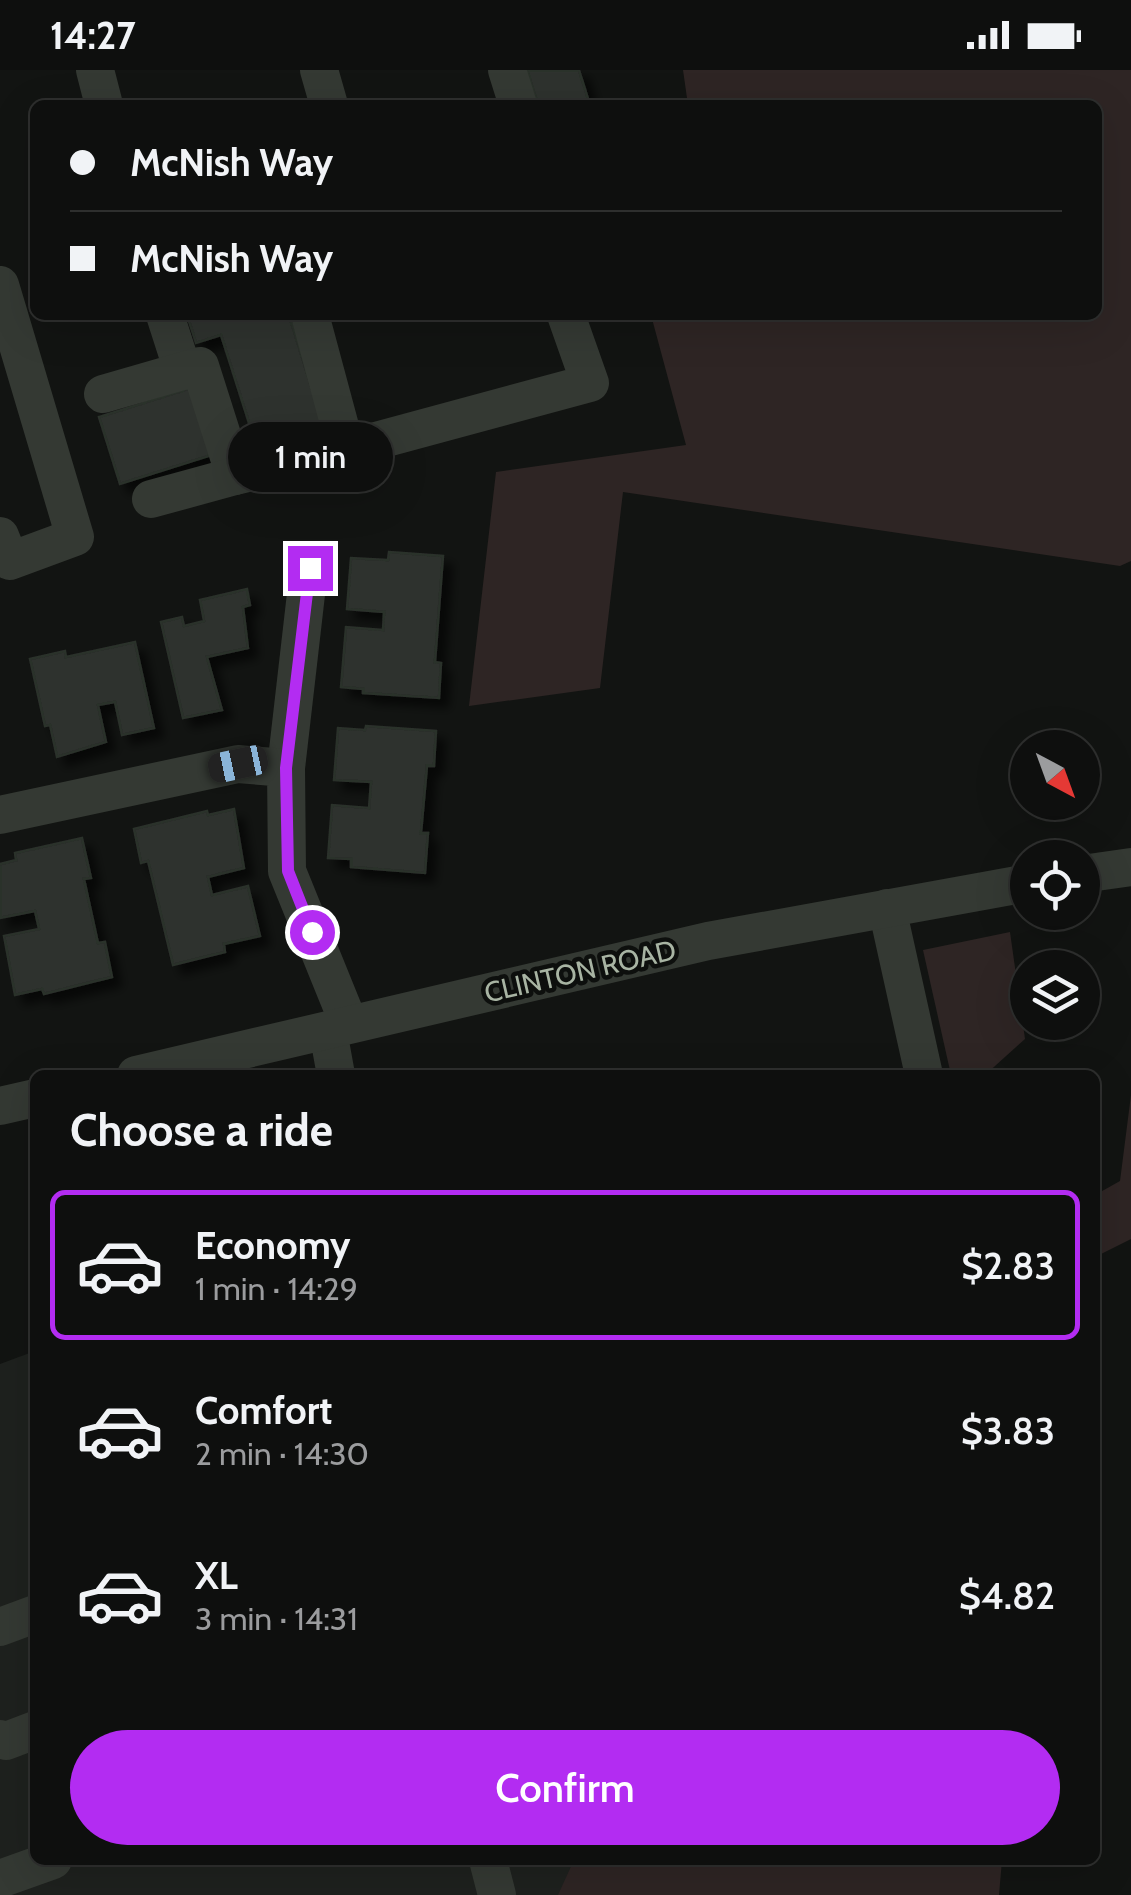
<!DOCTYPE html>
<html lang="en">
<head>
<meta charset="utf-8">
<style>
	body { margin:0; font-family:Cabin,sans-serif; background:#1c1d1c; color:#f1f3f6; height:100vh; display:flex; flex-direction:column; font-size:38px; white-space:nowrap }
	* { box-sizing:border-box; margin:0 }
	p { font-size:32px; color:#9b9c9e }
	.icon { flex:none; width:55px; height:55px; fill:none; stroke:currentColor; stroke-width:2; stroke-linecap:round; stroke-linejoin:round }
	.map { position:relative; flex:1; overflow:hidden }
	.drawer { position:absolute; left:30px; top:1000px; width:1070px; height:795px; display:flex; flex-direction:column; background:#0e0f0e; border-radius:15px; box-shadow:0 10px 40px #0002,0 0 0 2px #2e2f2e }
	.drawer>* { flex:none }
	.guide { position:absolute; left:30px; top:30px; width:1072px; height:220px; border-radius:15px; box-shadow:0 10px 40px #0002,0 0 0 2px #2e2f2e; display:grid; align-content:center; height:220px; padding:0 40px; background:#0e0f0e }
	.needle { width:65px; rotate:139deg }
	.buttons { position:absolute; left:1010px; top:660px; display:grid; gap:20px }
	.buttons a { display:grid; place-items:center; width:90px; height:90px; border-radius:50%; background:#0e0f0e; box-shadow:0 10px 40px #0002,0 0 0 2px #2e2f2e; font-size:50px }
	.end { position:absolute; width:45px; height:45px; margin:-22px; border:12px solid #b32cf2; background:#fff; box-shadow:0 0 0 5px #fff }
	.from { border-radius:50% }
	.bubble { position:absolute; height:70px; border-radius:35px; background:#0e0f0e; box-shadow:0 10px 40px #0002,0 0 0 2px #2e2f2e; font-size:32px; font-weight:600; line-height:70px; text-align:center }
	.car { position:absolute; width:30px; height:60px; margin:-30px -15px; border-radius:12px; box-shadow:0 0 8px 2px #0007; background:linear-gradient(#222 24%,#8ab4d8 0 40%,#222 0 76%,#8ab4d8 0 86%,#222 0) }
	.guide b { display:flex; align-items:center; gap:35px; height:95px; font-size:38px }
	.guide b+b { border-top:2px solid #2e2f2e }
	.guide i { width:25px; height:25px; background:#f1f3f6 }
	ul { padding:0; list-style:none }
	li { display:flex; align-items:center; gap:30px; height:150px; margin:0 20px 15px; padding:0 20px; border:5px solid transparent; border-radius:15px }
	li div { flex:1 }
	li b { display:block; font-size:38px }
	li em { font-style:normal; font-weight:600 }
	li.current { border-color:#b32cf2 }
	li>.icon { width:90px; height:90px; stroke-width:1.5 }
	h2 { padding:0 40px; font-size:45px; line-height:120px }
	.primary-button { display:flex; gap:20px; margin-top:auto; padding:20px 40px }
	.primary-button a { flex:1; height:115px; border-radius:60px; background:#b32cf2; color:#fff; font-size:40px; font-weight:600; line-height:115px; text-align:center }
	.status { display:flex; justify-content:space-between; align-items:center; height:70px; padding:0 50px; background:#0e0f0e; direction:ltr }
	.status svg { height:28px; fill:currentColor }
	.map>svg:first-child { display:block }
</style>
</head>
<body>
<div class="status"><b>14:27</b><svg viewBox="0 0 49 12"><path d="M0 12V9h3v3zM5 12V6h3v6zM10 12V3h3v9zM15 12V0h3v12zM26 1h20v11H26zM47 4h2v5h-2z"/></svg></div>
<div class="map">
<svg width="1131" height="1825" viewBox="0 0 1131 1825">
	<defs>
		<filter id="shadow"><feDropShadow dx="9" dy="9" stdDeviation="5" flood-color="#0009"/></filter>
	</defs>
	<rect width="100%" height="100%" fill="#121412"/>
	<path fill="#1e211e" d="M35,1281V1790H587L583,1825H7L0,1806V1294Z"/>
	<g fill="#2e2524">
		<path d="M683,0H1131V491L1120,496L623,422L600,618L469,636L496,402L686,375L651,245H1098V35H688Z"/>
		<path d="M1010,862L1025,969L985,1005H951L923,880Z"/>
		<path d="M1131,1025V1169L1095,1187V1125L1120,1111Z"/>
		<path d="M574,1790H1002L999,1825H558Z"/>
	</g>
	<g fill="#2d302d" stroke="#2c302c" stroke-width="2.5" filter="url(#shadow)">
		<path d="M527,0H579L590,35H538Z"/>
		<path d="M187,245H289L322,351L255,372L221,265L196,273Z"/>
		<path d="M194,317L215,384L120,414L99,347Z"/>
		<path d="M389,482L443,486L435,592L441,593L439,628L363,623V619L341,617L346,557L383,560L384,542L347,539L351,488L388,490Z"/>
		<path d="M247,519L250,535L243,537L248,578L207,587L222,640L183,648L161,552L182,547L184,556L204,551L200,530Z"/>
		<path d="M135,572L154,658L122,665L115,632L98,635L106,672L57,687L50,655L45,656L30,589L65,581L66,587Z"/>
		<path d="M366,656L436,661L434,696H427L421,763H428L425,803L351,797V789L328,788L332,735L369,738L371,712L334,710L338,658L365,660Z"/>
		<path d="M234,739L244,798L208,807L212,825L248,816L260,866L224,874L225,882L173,895L148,791L141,793L134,759L207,741L208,745Z"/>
		<path d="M82,768L91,808L84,809L98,873L105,872L112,907L44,924L42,919L15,925L4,866L39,859L35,841L0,848V794L16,790L15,783Z"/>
	</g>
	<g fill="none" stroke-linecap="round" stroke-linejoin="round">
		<g stroke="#343933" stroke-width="38">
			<path d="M95,0L104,35"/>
			<path d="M319,0L329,35"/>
			<path d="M507,0L518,35"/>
			<path d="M0,215L75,467L10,491L0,466"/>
			<path d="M165,245L183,301"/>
			<path d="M103,324L200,296L235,406L346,379L310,245"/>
			<path d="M346,379L590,313L566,245"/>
			<path d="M151,429L235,406"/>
			<path d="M286,698L309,498"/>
			<path d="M0,745L238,694L286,698L287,801L349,954"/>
			<path d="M1082,804L1131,797"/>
			<path d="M887,838L924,1005"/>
			<path d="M328,961L336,1005"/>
			<path d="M136,1005L708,871L1028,813"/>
			<path d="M0,1036L35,1028"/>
			<path d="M0,1557L35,1544"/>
			<path d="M0,1669L6,1671L35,1660"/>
			<path d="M488,1790L497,1825"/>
			<path d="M0,1809L53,1790"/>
		</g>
	</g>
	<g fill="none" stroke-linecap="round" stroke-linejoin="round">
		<path stroke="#b32cf2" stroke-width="12" d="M310,498L286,698L288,801L312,862"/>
	</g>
	<g text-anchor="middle" stroke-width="9" stroke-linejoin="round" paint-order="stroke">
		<g font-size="28" fill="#a8b4a3" stroke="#0d0f0d">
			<text transform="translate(580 901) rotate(-13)" y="10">CLINTON ROAD</text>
		</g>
	</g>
</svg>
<div class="buttons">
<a><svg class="needle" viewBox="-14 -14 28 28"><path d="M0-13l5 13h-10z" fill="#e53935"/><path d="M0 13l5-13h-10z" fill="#9b9c9e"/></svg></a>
<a><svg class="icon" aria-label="locate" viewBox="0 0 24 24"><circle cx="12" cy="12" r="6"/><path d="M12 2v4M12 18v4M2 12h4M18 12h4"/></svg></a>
<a><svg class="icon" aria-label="layers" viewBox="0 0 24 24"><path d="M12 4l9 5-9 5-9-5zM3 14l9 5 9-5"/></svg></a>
</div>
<i class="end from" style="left:312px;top:862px"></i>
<i class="end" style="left:310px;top:498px"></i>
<div class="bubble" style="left:228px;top:352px;width:165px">1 min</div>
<i class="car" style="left:238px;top:694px;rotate:258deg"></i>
<div class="guide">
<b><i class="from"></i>McNish Way</b>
<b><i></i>McNish Way</b>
</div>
<section class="drawer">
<h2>Choose a ride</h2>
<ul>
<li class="current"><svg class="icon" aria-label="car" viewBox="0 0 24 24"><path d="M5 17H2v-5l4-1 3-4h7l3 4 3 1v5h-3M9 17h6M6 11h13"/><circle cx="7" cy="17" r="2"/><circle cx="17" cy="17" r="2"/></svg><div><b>Economy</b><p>1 min · 14:29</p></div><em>$2.83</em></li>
<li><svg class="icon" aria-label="car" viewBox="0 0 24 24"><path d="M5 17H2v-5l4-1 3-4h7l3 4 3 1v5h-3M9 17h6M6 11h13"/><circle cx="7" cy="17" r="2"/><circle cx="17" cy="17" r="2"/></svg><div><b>Comfort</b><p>2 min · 14:30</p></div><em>$3.83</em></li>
<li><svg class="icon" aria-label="car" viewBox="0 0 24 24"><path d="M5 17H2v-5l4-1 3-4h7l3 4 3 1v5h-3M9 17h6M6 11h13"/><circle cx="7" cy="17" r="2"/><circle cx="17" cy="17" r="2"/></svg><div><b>XL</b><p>3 min · 14:31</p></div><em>$4.82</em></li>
</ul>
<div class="primary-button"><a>Confirm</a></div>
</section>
</div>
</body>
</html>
